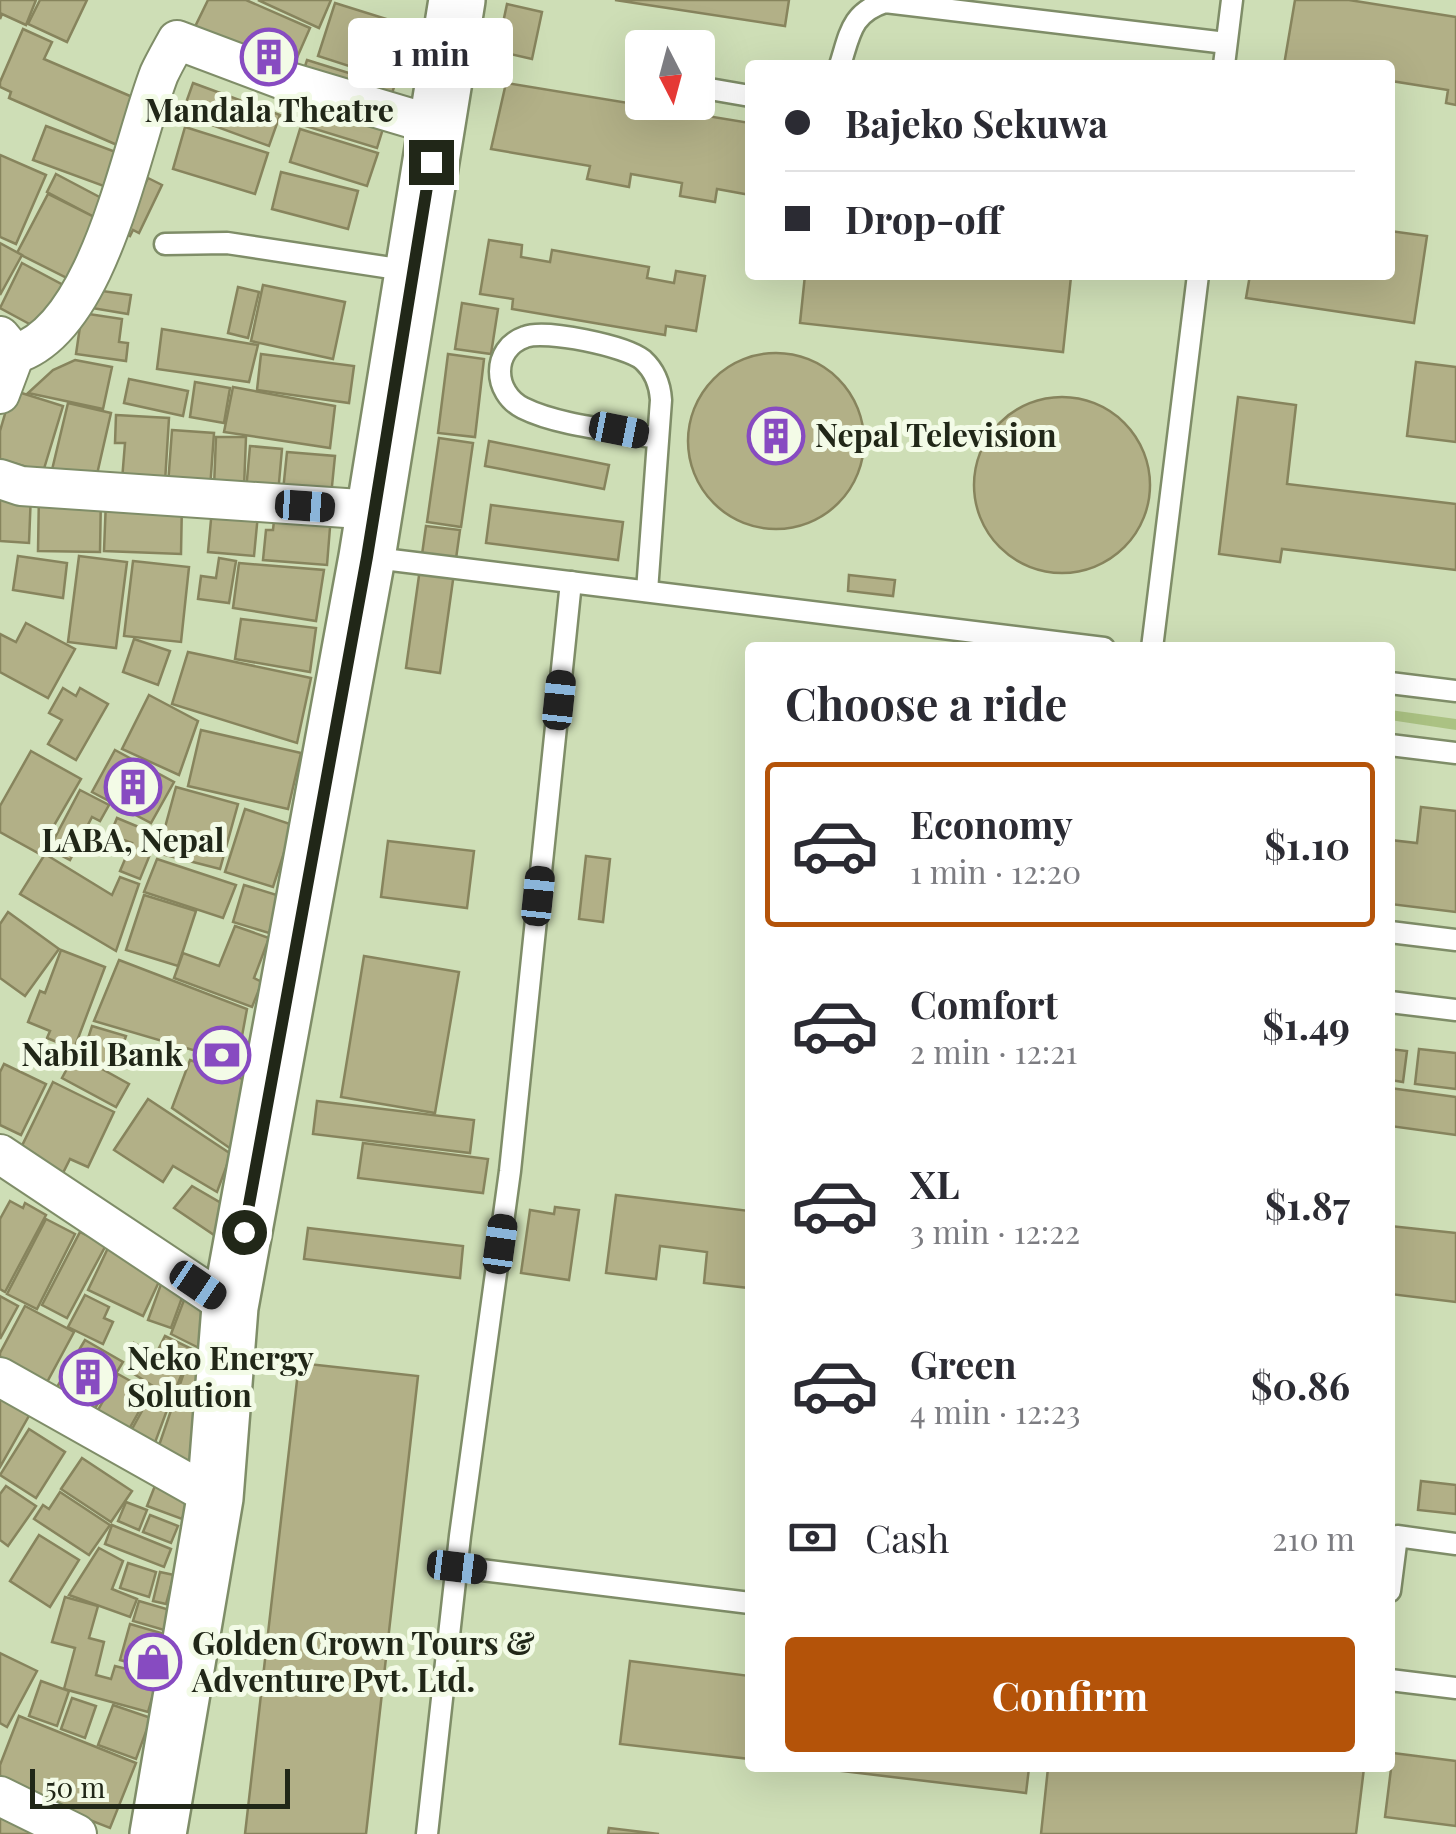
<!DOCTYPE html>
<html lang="en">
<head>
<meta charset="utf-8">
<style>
	body { margin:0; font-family:"Playfair Display",serif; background:#f7f7f7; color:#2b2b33; height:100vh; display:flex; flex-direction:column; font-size:38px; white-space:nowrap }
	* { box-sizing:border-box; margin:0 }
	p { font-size:32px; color:#7c7c81 }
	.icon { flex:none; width:55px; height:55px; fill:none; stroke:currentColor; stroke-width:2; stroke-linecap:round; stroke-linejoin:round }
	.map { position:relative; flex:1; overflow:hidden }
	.panel { position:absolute; left:745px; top:642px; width:650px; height:1130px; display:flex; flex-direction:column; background:#fff; border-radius:10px; box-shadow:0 10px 40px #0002 }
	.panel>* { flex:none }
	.top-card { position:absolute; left:745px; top:60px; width:650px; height:220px; border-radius:10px; box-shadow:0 10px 40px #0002; display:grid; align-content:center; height:220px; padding:0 40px; background:#fff }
	.needle { width:65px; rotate:174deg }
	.buttons { position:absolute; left:625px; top:30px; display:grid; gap:20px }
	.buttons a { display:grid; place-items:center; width:90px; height:90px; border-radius:10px; background:#fff; box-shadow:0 10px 40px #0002; font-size:50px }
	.scale { position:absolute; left:30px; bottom:25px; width:260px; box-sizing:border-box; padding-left:10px; border:5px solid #212718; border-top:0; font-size:28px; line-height:35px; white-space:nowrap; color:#212718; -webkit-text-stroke:8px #f3fbe7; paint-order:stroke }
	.end { position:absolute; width:45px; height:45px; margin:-22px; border:12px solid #212718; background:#fff; box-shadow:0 0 0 5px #fff }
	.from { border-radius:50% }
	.bubble { position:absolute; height:70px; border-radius:10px; background:#fff; box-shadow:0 10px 40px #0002; font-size:32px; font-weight:700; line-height:70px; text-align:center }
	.car { position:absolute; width:30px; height:60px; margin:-30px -15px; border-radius:12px; box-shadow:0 0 8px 2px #0007; background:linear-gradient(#222 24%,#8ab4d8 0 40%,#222 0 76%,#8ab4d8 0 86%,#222 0) }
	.top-card b { display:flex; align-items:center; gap:35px; height:95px; font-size:38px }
	.top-card b+b { border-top:2px solid #e1e1e2 }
	.top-card i { width:25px; height:25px; background:#2b2b33 }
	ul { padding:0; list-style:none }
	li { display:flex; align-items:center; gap:30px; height:165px; margin:0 20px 15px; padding:0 20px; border:5px solid transparent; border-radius:10px }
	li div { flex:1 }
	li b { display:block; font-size:38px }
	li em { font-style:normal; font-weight:700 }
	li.active { border-color:#b45309 }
	li>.icon { width:90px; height:90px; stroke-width:1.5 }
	h2 { padding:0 40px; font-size:45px; line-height:120px }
	.pay { display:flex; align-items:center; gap:25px; height:110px; padding:0 40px; font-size:38px }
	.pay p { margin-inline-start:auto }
	.button { display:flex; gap:20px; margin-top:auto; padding:20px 40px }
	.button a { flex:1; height:115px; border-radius:10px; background:#b45309; color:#fff; font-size:40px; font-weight:700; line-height:115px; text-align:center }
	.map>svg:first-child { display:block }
</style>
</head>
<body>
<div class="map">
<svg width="1456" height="1834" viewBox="0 0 1456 1834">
	<rect width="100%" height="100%" fill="#cedeb6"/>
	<path fill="#abc283" d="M1390,710L1456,719V730L1390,720Z"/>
	<g fill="#b2b087" stroke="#87845d" stroke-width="2.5">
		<path d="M0,0H36L26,25L2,14L0,19Z"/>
		<path d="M40,0H87L67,42L28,24Z"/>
		<path d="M208,0H246L310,28L288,78L191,35Z"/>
		<path d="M258,0H331L319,28Z"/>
		<path d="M615,0H789L785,26Z"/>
		<path d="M1295,0H1349L1456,17V105L1446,103L1448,90L1391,81L1390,84V65H1284Z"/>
		<path d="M335,3L409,26L392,80L318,56Z"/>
		<path d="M507,4L542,12L532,59L497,51Z"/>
		<path d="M23,29L52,42L44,59L144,102L124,148L9,98L11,92L0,87V82Z"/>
		<path d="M307,60L394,87L387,110L300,82Z"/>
		<path d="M193,83L280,115L269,146L182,114Z"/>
		<path d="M506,83L750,123V195L717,189L715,202L680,196L682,183L631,174L629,187L587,179L590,166L491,149Z"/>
		<path d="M311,96L386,119L377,148L302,125Z"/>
		<path d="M46,126L121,154L109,188L33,160Z"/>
		<path d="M185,127L268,153L255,194L173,169Z"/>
		<path d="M300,129L378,153L367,186L290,162Z"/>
		<path d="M0,155L46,175L16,244L0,237Z"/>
		<path d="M281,172L358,191L348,229L272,209Z"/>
		<path d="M56,174L107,201L98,219L47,192Z"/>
		<path d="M148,178L162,185L139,233L133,230L130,236L122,232Z"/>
		<path d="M48,194L98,219L67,278L17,253Z"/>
		<path d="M1390,231L1427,236L1414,323L1246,298L1250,275H1390Z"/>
		<path d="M489,240L522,245L521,257L550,262L552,250L649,267L647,278L674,283L676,271L705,276L696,331L666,326L665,335L512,309L513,299L480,294Z"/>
		<path d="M0,243L22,255L0,295Z"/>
		<path d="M22,263L65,286L35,327L0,308Z"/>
		<path d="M805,275L1071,277L1063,352L800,323Z"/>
		<path d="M263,285L345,302L333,359L251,341Z"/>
		<path d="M238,287L259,292L248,338L228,333Z"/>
		<path d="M88,289L131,295L128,314L86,307Z"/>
		<path d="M462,303L498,309L491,354L455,349Z"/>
		<path d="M82,313L122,319L119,342L128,343L126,361L76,354Z"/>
		<path d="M162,329L258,345L249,382L157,369Z"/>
		<circle cx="776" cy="441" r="88"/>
		<path d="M261,354L354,366L349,403L257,390Z"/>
		<path d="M448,354L484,359L475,437L438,433Z"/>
		<path d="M75,360L112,367L103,409L28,393L53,370Z"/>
		<path d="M1416,362L1456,367V442L1407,436Z"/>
		<path d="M129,379L188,391L183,416L124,403Z"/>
		<path d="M195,382L230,388L224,423L190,417Z"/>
		<path d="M233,387L335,406L330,448L224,432Z"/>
		<path d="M12,390L63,406L43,472L0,459V431Z"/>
		<path d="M1238,397L1296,405L1287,484L1456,504V570L1282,549L1280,562L1219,554Z"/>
		<circle cx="1062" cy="485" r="88"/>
		<path d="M68,403L111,413L95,483L51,474Z"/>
		<path d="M116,415L169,418L165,482L122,480L125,443H115Z"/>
		<path d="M172,430L214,433L210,489L168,485Z"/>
		<path d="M216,437H246L244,488L214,487Z"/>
		<path d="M439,438L473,443L461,527L427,522Z"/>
		<path d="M489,441L609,465L604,489L485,466Z"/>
		<path d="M250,446L282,449L278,494L246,491Z"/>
		<path d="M287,452L335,456L331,496L283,491Z"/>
		<path d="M0,492L31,493L29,543L0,541Z"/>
		<path d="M39,493L101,494L100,552L38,551Z"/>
		<path d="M106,500L182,502L181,554L104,551Z"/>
		<path d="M491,505L623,522L618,560L486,543Z"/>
		<path d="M212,509L258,514L254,556L208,552Z"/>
		<path d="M275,511L331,515L327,565L263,560L266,530H273Z"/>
		<path d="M426,526L460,530L440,673L406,668Z"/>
		<path d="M18,556L67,563L63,598L13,590Z"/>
		<path d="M79,556L127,562L116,648L68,642Z"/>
		<path d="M219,558L236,561L229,603L198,599L201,576L216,578Z"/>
		<path d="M133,561L189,567L181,642L124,636Z"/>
		<path d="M239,563L324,570L316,621L233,608Z"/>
		<path d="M849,575L895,580L893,596L848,591Z"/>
		<path d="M241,619L316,628L310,672L235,659Z"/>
		<path d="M26,623L75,649L48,698L0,672V634L16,642Z"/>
		<path d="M134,639L170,651L158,685L123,672Z"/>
		<path d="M188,652L311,678L297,743L172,704Z"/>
		<path d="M63,688L76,696L80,688L108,704L76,760L48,744L62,720L49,713Z"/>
		<path d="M149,695L198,721L179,775L122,749Z"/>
		<path d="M201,730L301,753L288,809L188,786Z"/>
		<path d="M115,750L174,782L151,823L92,792Z"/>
		<path d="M31,751L81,779L38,853L0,832V806Z"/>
		<path d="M176,787L238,804L220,869L158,853Z"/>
		<path d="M80,790L109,805L100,821L92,817L70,860L49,849Z"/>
		<path d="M1421,807L1456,811V912L1390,904V840L1417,843Z"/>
		<path d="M245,809L293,825L273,887L225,872Z"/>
		<path d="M117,818L158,835L140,879L120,871L132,843L110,835Z"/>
		<path d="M388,841L474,851L467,908L381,897Z"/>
		<path d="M45,854L112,895L120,877L139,884L116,951L20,894Z"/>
		<path d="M586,856L610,859L603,922L579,919Z"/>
		<path d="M157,859L236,885L223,918L144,892Z"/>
		<path d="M244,885L280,896L269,933L233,922Z"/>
		<path d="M144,895L196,911L178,966L126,950Z"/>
		<path d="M8,912L59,949L25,996L0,978V924Z"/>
		<path d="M235,926L269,938L254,978L262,982L252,1007L174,978L183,953L219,966Z"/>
		<path d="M61,950L105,967L74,1049L47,1038L50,1031L28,1022L40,991L45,993Z"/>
		<path d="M364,956L459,972L435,1113L341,1097Z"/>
		<path d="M119,960L247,1009L237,1063L94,1021Z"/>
		<path d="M92,1026L126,1036L115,1068L82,1057Z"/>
		<path d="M1390,1049L1407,1051L1403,1082L1390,1080Z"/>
		<path d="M1419,1049L1456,1053V1089L1415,1084Z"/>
		<path d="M75,1054L129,1084L116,1107L62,1078Z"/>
		<path d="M190,1060L251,1082L234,1151L172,1108Z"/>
		<path d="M4,1064L46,1084L21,1135L0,1125V1072Z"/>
		<path d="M53,1082L114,1112L88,1167L70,1159L61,1177L17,1156Z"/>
		<path d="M1390,1088L1456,1097V1135L1390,1126Z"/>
		<path d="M148,1099L231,1154L217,1192L173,1166L163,1182L114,1150Z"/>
		<path d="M317,1101L474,1120L470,1153L313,1134Z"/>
		<path d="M363,1143L488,1159L483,1193L358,1178Z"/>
		<path d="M192,1186L221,1203L217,1237L174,1208Z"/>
		<path d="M616,1195L750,1211L749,1288L704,1283L707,1252L660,1246L656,1279L606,1273Z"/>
		<path d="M10,1201L23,1208L25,1203L46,1215L5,1292L0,1289V1219Z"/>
		<path d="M555,1207L579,1210L569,1280L521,1273L530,1210L554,1214Z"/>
		<path d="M46,1219L75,1234L37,1309L7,1294Z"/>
		<path d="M1390,1226L1456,1233V1302L1390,1294Z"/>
		<path d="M308,1228L463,1246L460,1278L304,1259Z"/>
		<path d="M80,1232L106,1245L67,1318L42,1305Z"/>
		<path d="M108,1248L163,1273L143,1316L88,1290Z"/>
		<path d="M164,1276L187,1284L171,1328L148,1320Z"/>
		<path d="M189,1287L218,1301L209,1353L171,1334Z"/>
		<path d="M85,1295L109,1307L104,1318L113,1322L103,1344L68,1327Z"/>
		<path d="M0,1296L18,1306L0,1339Z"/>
		<path d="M25,1306L74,1332L46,1384L0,1360V1353Z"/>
		<path d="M165,1336L192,1349L172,1398L126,1369L134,1343L156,1354Z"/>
		<path d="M85,1340L123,1362L91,1415L54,1392Z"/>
		<path d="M190,1355L215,1361L188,1471L154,1460Z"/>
		<path d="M299,1363L418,1376L366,1834H245Z"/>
		<path d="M118,1374L150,1392L124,1438L92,1421Z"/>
		<path d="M152,1393L170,1402L153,1448L127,1438Z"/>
		<path d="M0,1397L30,1414L0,1467Z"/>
		<path d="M29,1429L65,1452L36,1498L0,1475Z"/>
		<path d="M82,1458L132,1491L111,1522L61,1489Z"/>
		<path d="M158,1478L193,1491L182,1519L147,1506Z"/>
		<path d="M1421,1481L1456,1485V1514L1418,1510Z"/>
		<path d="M6,1486L36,1506L8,1546L0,1540V1494Z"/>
		<path d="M60,1492L110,1525L89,1555L34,1519L43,1505L49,1509Z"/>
		<path d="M126,1502L147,1510L139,1530L118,1521Z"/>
		<path d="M150,1515L178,1526L171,1543L143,1532Z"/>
		<path d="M112,1525L171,1549L164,1567L105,1544Z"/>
		<path d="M39,1535L79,1560L50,1607L10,1581Z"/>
		<path d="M99,1548L123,1561L112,1589L137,1599L130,1617L69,1595Z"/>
		<path d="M128,1563L156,1572L149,1597L120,1588Z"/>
		<path d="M160,1572L174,1575L166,1604L153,1601Z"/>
		<path d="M65,1597L98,1606L89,1638L104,1642L96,1675L111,1679L115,1666L158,1677L148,1712L64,1689L75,1648L52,1642Z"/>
		<path d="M139,1601L170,1610L164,1630L133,1621Z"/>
		<path d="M130,1624L168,1635L158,1670L120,1660Z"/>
		<path d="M0,1653L37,1671L7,1727L0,1723Z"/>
		<path d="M630,1661L750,1676V1759L620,1744Z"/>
		<path d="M41,1681L69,1691L57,1726L29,1716Z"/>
		<path d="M72,1698L96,1706L85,1738L61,1729Z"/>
		<path d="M113,1705L151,1718L136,1759L98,1745Z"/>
		<path d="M19,1716L136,1763L110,1828L0,1785V1765Z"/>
		<path d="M1393,1753L1456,1761V1826L1385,1817Z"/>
		<path d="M817,1768H1029L1026,1793Z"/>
		<path d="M1048,1768H1364L1356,1834H1041Z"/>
		<path d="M0,1812L35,1834H0Z"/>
		<path d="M609,1828L659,1834H608Z"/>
	</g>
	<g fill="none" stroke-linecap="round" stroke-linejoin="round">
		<g stroke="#7f8d68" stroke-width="25">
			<g id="lane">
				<path d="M840,65C850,34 851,13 885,2L1226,43"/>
				<path d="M1224,65L1232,0"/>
				<path d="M698,87L750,96"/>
				<path d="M165,244L227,243L411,271"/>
				<path d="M367,557L1104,648"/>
				<path d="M647,591L661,400C660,384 655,371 643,360C626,346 545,329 525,337C491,349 493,393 523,408C559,426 616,430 657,438"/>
				<path d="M1152,648L1198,275"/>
				<path d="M1390,683L1456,691"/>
				<path d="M1390,745L1456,753"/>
				<path d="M1390,932L1456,940"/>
				<path d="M1390,1002L1456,1010"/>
				<path d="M457,1567L750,1603"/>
				<path d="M1390,1591L1397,1536L1456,1544"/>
				<path d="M1390,1680L1456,1688"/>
				<path d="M427,1834L460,1536L510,1171L571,582"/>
			</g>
		</g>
		<g stroke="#7f8d68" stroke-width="42">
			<g id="street">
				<path d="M0,336L15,354L0,394"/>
				<path d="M15,354C100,328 130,149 159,74C164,63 171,51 177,40L286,81L437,126"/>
				<path d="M0,479L21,486L375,510"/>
				<path d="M0,1154L230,1307"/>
				<path d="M0,1377L215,1498"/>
				<path d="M0,1796L77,1834"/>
			</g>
		</g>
		<g stroke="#7f8d68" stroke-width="60">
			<path id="secondary" d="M158,1834L215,1498L230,1307L367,557L457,0"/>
		</g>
		<use href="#lane" stroke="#fff" stroke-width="20"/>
		<use href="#street" stroke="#fff" stroke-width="38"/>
		<use href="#secondary" stroke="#fff" stroke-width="55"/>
	</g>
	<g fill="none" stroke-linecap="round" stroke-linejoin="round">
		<path stroke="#212718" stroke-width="12" d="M244,1232L367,557L431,162"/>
	</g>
	<defs>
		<g id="building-ring" transform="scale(2.875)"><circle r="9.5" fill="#f3fbe7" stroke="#874bc1" stroke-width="1.5"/><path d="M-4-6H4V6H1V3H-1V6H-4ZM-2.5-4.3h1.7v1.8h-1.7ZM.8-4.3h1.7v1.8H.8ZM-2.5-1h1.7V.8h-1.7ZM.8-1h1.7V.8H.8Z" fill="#874bc1"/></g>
		<g id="bank-ring" transform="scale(2.875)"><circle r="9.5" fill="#f3fbe7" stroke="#874bc1" stroke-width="1.5"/><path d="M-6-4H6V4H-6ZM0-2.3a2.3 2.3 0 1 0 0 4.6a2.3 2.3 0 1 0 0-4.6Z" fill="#874bc1"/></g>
		<g id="shop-ring" transform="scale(2.875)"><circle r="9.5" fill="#f3fbe7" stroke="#874bc1" stroke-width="1.5"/><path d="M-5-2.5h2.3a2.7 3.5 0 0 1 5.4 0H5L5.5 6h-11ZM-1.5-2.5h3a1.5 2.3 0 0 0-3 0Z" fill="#874bc1"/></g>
	</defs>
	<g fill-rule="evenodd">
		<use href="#building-ring" x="269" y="57"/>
		<use href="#building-ring" x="776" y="436"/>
		<use href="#building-ring" x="133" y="787"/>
		<use href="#bank-ring" x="222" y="1055"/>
		<use href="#building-ring" x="88" y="1377"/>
		<use href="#shop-ring" x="153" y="1662"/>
	</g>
	<g text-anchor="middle" stroke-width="10" stroke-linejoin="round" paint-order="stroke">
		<g font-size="32" font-weight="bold" fill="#212718" stroke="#f3fbe7" text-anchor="start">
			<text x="269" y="122" text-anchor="middle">Mandala Theatre</text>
			<text x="815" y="447">Nepal Television</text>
			<text x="133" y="852" text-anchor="middle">LABA, Nepal</text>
			<text x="183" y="1066" text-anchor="end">Nabil Bank</text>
			<text x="127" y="1370">Neko Energy<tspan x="127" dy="37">Solution</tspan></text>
			<text x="192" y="1655">Golden Crown Tours &amp;<tspan x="192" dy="37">Adventure Pvt. Ltd.</tspan></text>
		</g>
	</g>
</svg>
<div class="buttons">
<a><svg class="needle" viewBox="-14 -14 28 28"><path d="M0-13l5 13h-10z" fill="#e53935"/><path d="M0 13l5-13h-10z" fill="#7c7c81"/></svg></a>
</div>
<div class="scale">50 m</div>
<i class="end from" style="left:244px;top:1232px"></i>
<i class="end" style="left:431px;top:162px"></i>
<div class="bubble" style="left:348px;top:18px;width:165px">1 min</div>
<i class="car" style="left:619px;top:430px;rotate:101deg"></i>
<i class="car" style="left:305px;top:506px;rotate:94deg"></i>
<i class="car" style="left:559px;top:700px;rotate:6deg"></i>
<i class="car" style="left:538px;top:896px;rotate:6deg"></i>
<i class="car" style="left:500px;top:1244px;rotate:8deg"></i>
<i class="car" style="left:198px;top:1285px;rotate:124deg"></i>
<i class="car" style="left:457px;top:1567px;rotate:97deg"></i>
<div class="top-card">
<b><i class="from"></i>Bajeko Sekuwa</b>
<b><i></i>Drop-off</b>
</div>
<section class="panel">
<h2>Choose a ride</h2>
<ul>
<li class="active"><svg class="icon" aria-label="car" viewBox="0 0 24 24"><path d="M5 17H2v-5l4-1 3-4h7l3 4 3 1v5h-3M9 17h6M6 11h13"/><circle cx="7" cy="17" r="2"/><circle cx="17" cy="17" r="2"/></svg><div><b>Economy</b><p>1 min · 12:20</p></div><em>$1.10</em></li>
<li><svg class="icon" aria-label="car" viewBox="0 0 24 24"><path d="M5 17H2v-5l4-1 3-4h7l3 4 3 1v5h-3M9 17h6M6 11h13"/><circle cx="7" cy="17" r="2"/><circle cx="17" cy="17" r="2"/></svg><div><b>Comfort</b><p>2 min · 12:21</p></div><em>$1.49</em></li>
<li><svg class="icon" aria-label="car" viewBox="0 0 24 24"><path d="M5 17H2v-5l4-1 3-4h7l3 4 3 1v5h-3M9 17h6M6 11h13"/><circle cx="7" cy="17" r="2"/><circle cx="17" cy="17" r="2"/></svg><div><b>XL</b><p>3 min · 12:22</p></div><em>$1.87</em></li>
<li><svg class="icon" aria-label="car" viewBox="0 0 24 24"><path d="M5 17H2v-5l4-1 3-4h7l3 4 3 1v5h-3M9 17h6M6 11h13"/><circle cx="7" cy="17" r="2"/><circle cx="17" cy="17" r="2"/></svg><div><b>Green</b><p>4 min · 12:23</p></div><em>$0.86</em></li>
</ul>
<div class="pay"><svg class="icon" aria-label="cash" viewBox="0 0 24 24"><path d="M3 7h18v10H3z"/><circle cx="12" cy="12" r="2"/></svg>Cash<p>210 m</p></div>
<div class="button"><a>Confirm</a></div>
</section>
</div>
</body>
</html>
